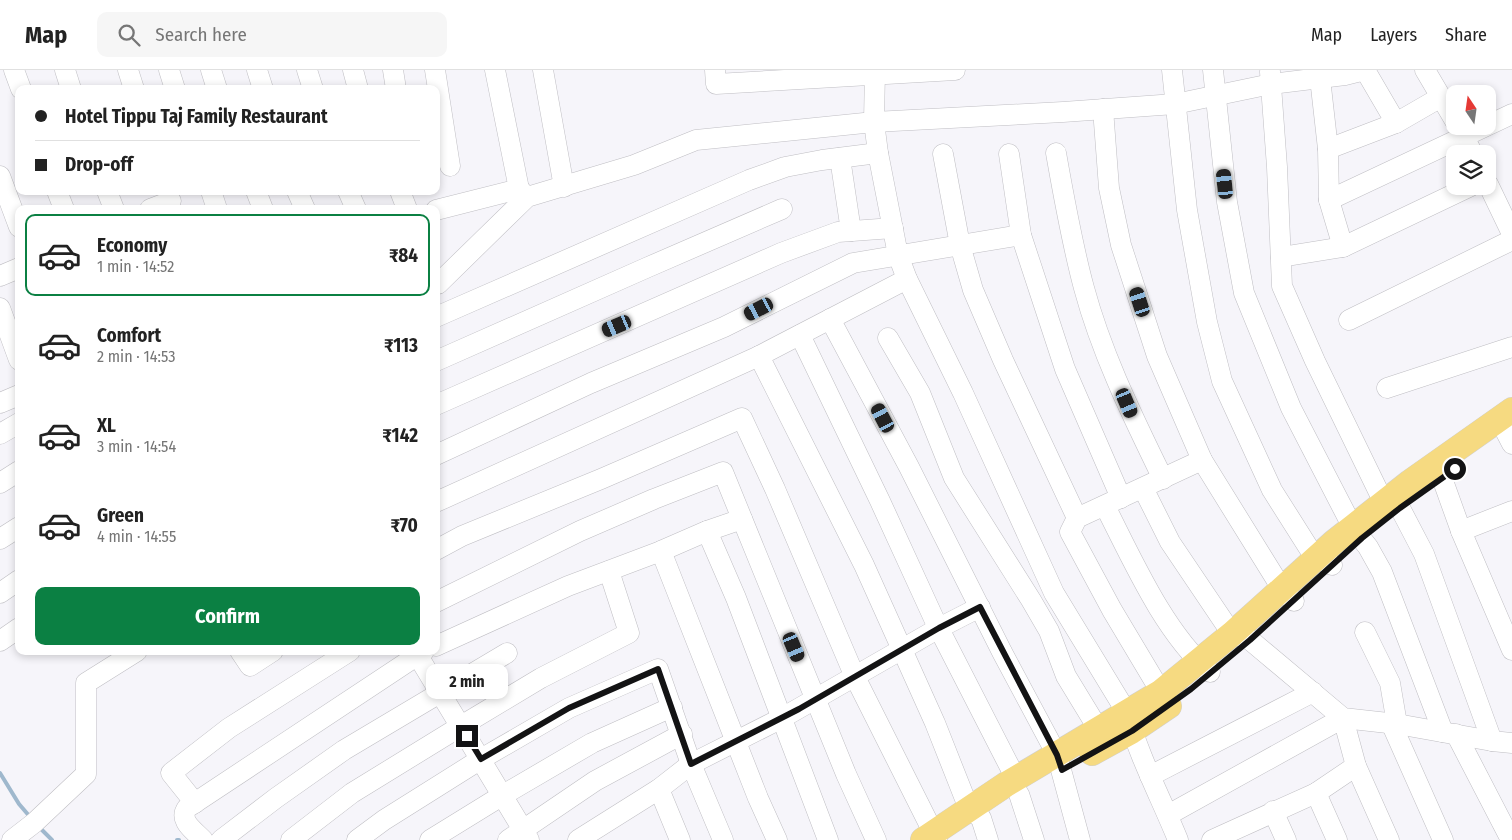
<!DOCTYPE html>
<html lang="en">
<head>
<meta charset="utf-8">
<style>
	body { margin:0; font-family:"Fira Sans Condensed",sans-serif; background:#f6f6f6; color:#222; height:100vh; display:flex; flex-direction:column; font-size:19px; white-space:nowrap }
	* { box-sizing:border-box; margin:0 }
	p { font-size:16px; color:#767676 }
	.icon { flex:none; width:28px; height:28px; fill:none; stroke:currentColor; stroke-width:2; stroke-linecap:round; stroke-linejoin:round }
	.map { position:relative; flex:1; overflow:hidden }
	.details { position:absolute; left:15px; top:135px; width:425px; height:450px; display:flex; flex-direction:column; background:#fff; border-radius:10px; box-shadow:0 2px 8px #0003 }
	.details>* { flex:none }
	.banner { position:absolute; left:15px; top:15px; width:425px; height:110px; border-radius:10px; box-shadow:0 2px 8px #0003; display:grid; align-content:center; height:110px; padding:0 20px; background:#fff }
	.needle { width:32px; rotate:347deg }
	.controls { position:absolute; left:1446px; top:15px; display:grid; gap:10px }
	.controls a { display:grid; place-items:center; width:50px; height:50px; border-radius:10px; background:#fff; box-shadow:0 2px 8px #0003; font-size:25px }
	.end { position:absolute; width:22px; height:22px; margin:-11px; border:6px solid #131314; background:#fff; box-shadow:0 0 0 2px #fff }
	.from { border-radius:50% }
	.bubble { position:absolute; height:35px; border-radius:10px; background:#fff; box-shadow:0 2px 8px #0003; font-size:16px; font-weight:700; line-height:35px; text-align:center }
	.car { position:absolute; width:15px; height:30px; margin:-15px -8px; border-radius:6px; box-shadow:0 0 4px 1px #0007; background:linear-gradient(#222 24%,#8ab4d8 0 40%,#222 0 76%,#8ab4d8 0 86%,#222 0) }
	.banner b { display:flex; align-items:center; gap:18px; height:48px; font-size:19px }
	.banner b+b { border-top:1px solid #e0e0e0 }
	.banner i { width:12px; height:12px; background:#222 }
	ul { padding:9px 0 0; list-style:none }
	li { display:flex; align-items:center; gap:15px; height:82px; margin:0 10px 8px; padding:0 10px; border:2px solid transparent; border-radius:10px }
	li div { flex:1 }
	li b { display:block; font-size:19px }
	li em { font-style:normal; font-weight:700 }
	li.selected { border-color:#0b8043 }
	li>.icon { width:45px; height:45px; stroke-width:1.5 }
	.action { display:flex; gap:10px; margin-top:auto; padding:10px 20px }
	.action a { flex:1; height:58px; border-radius:10px; background:#0b8043; color:#fff; font-size:20px; font-weight:700; line-height:58px; text-align:center }
	header { display:flex; align-items:center; gap:30px; box-sizing:border-box; height:70px; padding:0 25px; background:#fff; border-bottom:1px solid #e0e0e0 }
	header strong { font-size:24px }
	nav { display:flex; gap:28px; margin-inline-start:auto; font-size:18px }
	.search { width:350px; height:45px; background:#f6f6f6; display:flex; align-items:center; gap:12px; box-sizing:border-box; padding:0 18px; border-radius:10px; color:#767676; font-size:19px }
	.map>svg:first-child { display:block }
</style>
</head>
<body>
<header>
<strong>Map</strong>
<div class="search"><svg class="icon" aria-label="search" viewBox="0 0 24 24"><circle cx="10" cy="10" r="6"/><path d="M15 15l6 6"/></svg>Search here</div>
<nav><a>Map</a><a>Layers</a><a>Share</a></nav>
</header>
<div class="map">
<svg width="1512" height="770" viewBox="0 0 1512 770">
	<rect width="100%" height="100%" fill="#f6f5fa"/>
	<g fill="none" stroke-linecap="round" stroke-linejoin="round">
		<g stroke="#9fb8cd" stroke-width="4">
			<path d="M0,703L19,734L31,748"/>
			<path d="M39,757L52,770"/>
			<path d="M177,770H179"/>
		</g>
		<g stroke="#bfbec3" stroke-width="21">
			<g id="minor">
				<path d="M14,0L21,19"/>
				<path d="M65,0L71,19"/>
				<path d="M128,0L134,19"/>
				<path d="M169,0L175,19"/>
				<path d="M211,0L217,19"/>
				<path d="M257,0L263,19"/>
				<path d="M307,0L313,19"/>
				<path d="M353,0L358,19"/>
				<path d="M393,0L396,19"/>
				<path d="M435,0L450,96"/>
				<path d="M495,0L519,119"/>
				<path d="M543,0L564,117"/>
				<path d="M715,0L716,14L955,0"/>
				<path d="M875,0L874,52L878,83L898,185L907,209L963,323L1054,523L1127,643C1139,687 1161,728 1178,770"/>
				<path d="M1172,0L1187,140L1207,252L1222,311L1272,420L1315,488L1332,495"/>
				<path d="M1213,0L1227,132L1244,223L1291,338L1353,458L1368,477L1382,502L1443,662"/>
				<path d="M1425,0L1455,51"/>
				<path d="M1270,2L1277,97L1282,216L1315,291L1384,433L1400,438L1424,484L1492,671"/>
				<path d="M1320,8L1328,79L1329,130L1343,177"/>
				<path d="M1103,39L1109,118L1121,175L1157,286L1202,390L1282,519L1294,531"/>
				<path d="M1458,56L1473,84"/>
				<path d="M1328,79L1396,53L1441,27"/>
				<path d="M1056,83C1064,128 1072,174 1084,218C1102,285 1133,347 1163,409"/>
				<path d="M943,84L960,175L973,220L1003,290L1077,448"/>
				<path d="M1009,84L1021,165L1065,299L1121,428"/>
				<path d="M840,88L851,161"/>
				<path d="M0,106L19,157"/>
				<path d="M1488,114L1512,164"/>
				<path d="M57,121L64,139"/>
				<path d="M107,121L114,139"/>
				<path d="M211,121L217,139"/>
				<path d="M256,121L263,139"/>
				<path d="M297,121L305,139"/>
				<path d="M348,121L356,139"/>
				<path d="M400,121L407,139"/>
				<path d="M1329,130L1512,44"/>
				<path d="M150,139L171,131"/>
				<path d="M436,140L519,119L527,127"/>
				<path d="M1281,187L1343,177L1471,116"/>
				<path d="M0,206L19,198"/>
				<path d="M438,214L527,127L634,95L696,70L874,52L1063,42L1175,34L1271,14L1345,5L1365,0L1396,53"/>
				<path d="M0,238L19,290"/>
				<path d="M436,247L749,110L785,97L822,90L878,83"/>
				<path d="M830,249L909,397L1002,582L1057,685L1080,770"/>
				<path d="M1349,250L1512,170"/>
				<path d="M800,265L880,431L935,551L1016,709"/>
				<path d="M888,268L920,323L954,408L1031,530L1049,561L1066,606L1105,670"/>
				<path d="M759,286L864,495L935,653L969,739L981,748L988,770"/>
				<path d="M436,291L646,198L782,139"/>
				<path d="M1387,318L1512,277"/>
				<path d="M0,333L19,325"/>
				<path d="M436,335L781,183L838,162L893,158"/>
				<path d="M1499,349L1512,374"/>
				<path d="M0,364L19,353"/>
				<path d="M436,385L591,313L724,257L853,193L1021,165"/>
				<path d="M1434,396L1442,408L1461,461L1512,580"/>
				<path d="M0,413L19,401"/>
				<path d="M1143,418L1170,472L1232,564L1250,570L1343,648L1397,654L1492,671L1512,673"/>
				<path d="M436,432L759,286L907,209"/>
				<path d="M1105,436C1133,491 1164,562 1210,602"/>
				<path d="M707,461L736,528L828,770"/>
				<path d="M1461,461L1512,441"/>
				<path d="M0,469L19,457"/>
				<path d="M436,480L462,466L601,409L742,348L775,419L855,607L937,770"/>
				<path d="M661,481L758,728L777,770"/>
				<path d="M0,523L19,510"/>
				<path d="M436,532L580,461L654,429L723,402L846,704L876,770"/>
				<path d="M1365,562L1390,613L1397,654"/>
				<path d="M0,571L19,558"/>
				<path d="M436,576L568,516L661,481L707,461L742,449"/>
				<path d="M240,581L250,596L273,581"/>
				<path d="M415,581L529,770"/>
				<path d="M1170,633L1161,622L1112,540L1070,462L1077,448L1202,390"/>
				<path d="M1391,653L1443,770"/>
				<path d="M1456,664L1511,770"/>
				<path d="M1150,706L1313,622"/>
				<path d="M659,719L680,770"/>
				<path d="M1316,723L1337,770"/>
				<path d="M1019,724L1034,770"/>
				<path d="M195,733L171,703L229,658L350,581"/>
				<path d="M1273,741L1286,770"/>
				<path d="M1168,745L1343,648L1356,696L1389,770"/>
				<path d="M12,770L34,753L86,704V613L137,581"/>
				<path d="M203,770C195,761 178,751 187,738L424,581"/>
				<path d="M221,770L276,728L344,680L507,583"/>
				<path d="M291,770L352,723L461,656L541,608L629,563L609,501"/>
				<path d="M357,770L384,750L481,689L569,638L658,599L691,694L723,770"/>
				<path d="M430,770L503,725L592,673L672,637"/>
				<path d="M508,770L595,711L682,664"/>
				<path d="M578,770L659,719L691,694L782,648L939,558L980,537"/>
				<path d="M1212,770L1316,723L1356,696"/>
			</g>
		</g>
		<g stroke="#d0d0d0" stroke-width="26">
			<g id="major">
				<path d="M1092,683L1132,661L1169,636"/>
				<path d="M923,770L1005,715L1161,622L1232,564L1334,472L1410,412L1512,340"/>
			</g>
		</g>
		<use href="#minor" stroke="#fff" stroke-width="20"/>
		<use href="#major" stroke="#f6da81" stroke-width="25"/>
	</g>
	<g fill="none" stroke-linecap="round" stroke-linejoin="round">
		<path stroke="#131314" stroke-width="6" d="M467,666L481,689L569,638L658,599L691,694L799,639L939,558L980,537L1057,685L1062,700L1132,661L1191,619L1250,570L1362,468L1400,438L1455,399"/>
	</g>
</svg>
<div class="controls">
<a><svg class="needle" viewBox="-14 -14 28 28"><path d="M0-13l5 13h-10z" fill="#e53935"/><path d="M0 13l5-13h-10z" fill="#767676"/></svg></a>
<a><svg class="icon" aria-label="layers" viewBox="0 0 24 24"><path d="M12 4l9 5-9 5-9-5zM3 14l9 5 9-5"/></svg></a>
</div>
<i class="end from" style="left:1455px;top:399px"></i>
<i class="end" style="left:467px;top:666px"></i>
<div class="bubble" style="left:426px;top:594px;width:82px">2 min</div>
<i class="car" style="left:1225px;top:114px;rotate:354deg"></i>
<i class="car" style="left:1140px;top:232px;rotate:342deg"></i>
<i class="car" style="left:759px;top:239px;rotate:243deg"></i>
<i class="car" style="left:617px;top:256px;rotate:247deg"></i>
<i class="car" style="left:1127px;top:333px;rotate:157deg"></i>
<i class="car" style="left:883px;top:348px;rotate:332deg"></i>
<i class="car" style="left:794px;top:577px;rotate:157deg"></i>
<div class="banner">
<b><i class="from"></i>Hotel Tippu Taj Family Restaurant</b>
<b><i></i>Drop-off</b>
</div>
<section class="details">
<ul>
<li class="selected"><svg class="icon" aria-label="car" viewBox="0 0 24 24"><path d="M5 17H2v-5l4-1 3-4h7l3 4 3 1v5h-3M9 17h6M6 11h13"/><circle cx="7" cy="17" r="2"/><circle cx="17" cy="17" r="2"/></svg><div><b>Economy</b><p>1 min · 14:52</p></div><em>₹84</em></li>
<li><svg class="icon" aria-label="car" viewBox="0 0 24 24"><path d="M5 17H2v-5l4-1 3-4h7l3 4 3 1v5h-3M9 17h6M6 11h13"/><circle cx="7" cy="17" r="2"/><circle cx="17" cy="17" r="2"/></svg><div><b>Comfort</b><p>2 min · 14:53</p></div><em>₹113</em></li>
<li><svg class="icon" aria-label="car" viewBox="0 0 24 24"><path d="M5 17H2v-5l4-1 3-4h7l3 4 3 1v5h-3M9 17h6M6 11h13"/><circle cx="7" cy="17" r="2"/><circle cx="17" cy="17" r="2"/></svg><div><b>XL</b><p>3 min · 14:54</p></div><em>₹142</em></li>
<li><svg class="icon" aria-label="car" viewBox="0 0 24 24"><path d="M5 17H2v-5l4-1 3-4h7l3 4 3 1v5h-3M9 17h6M6 11h13"/><circle cx="7" cy="17" r="2"/><circle cx="17" cy="17" r="2"/></svg><div><b>Green</b><p>4 min · 14:55</p></div><em>₹70</em></li>
</ul>
<div class="action"><a>Confirm</a></div>
</section>
</div>
</body>
</html>
